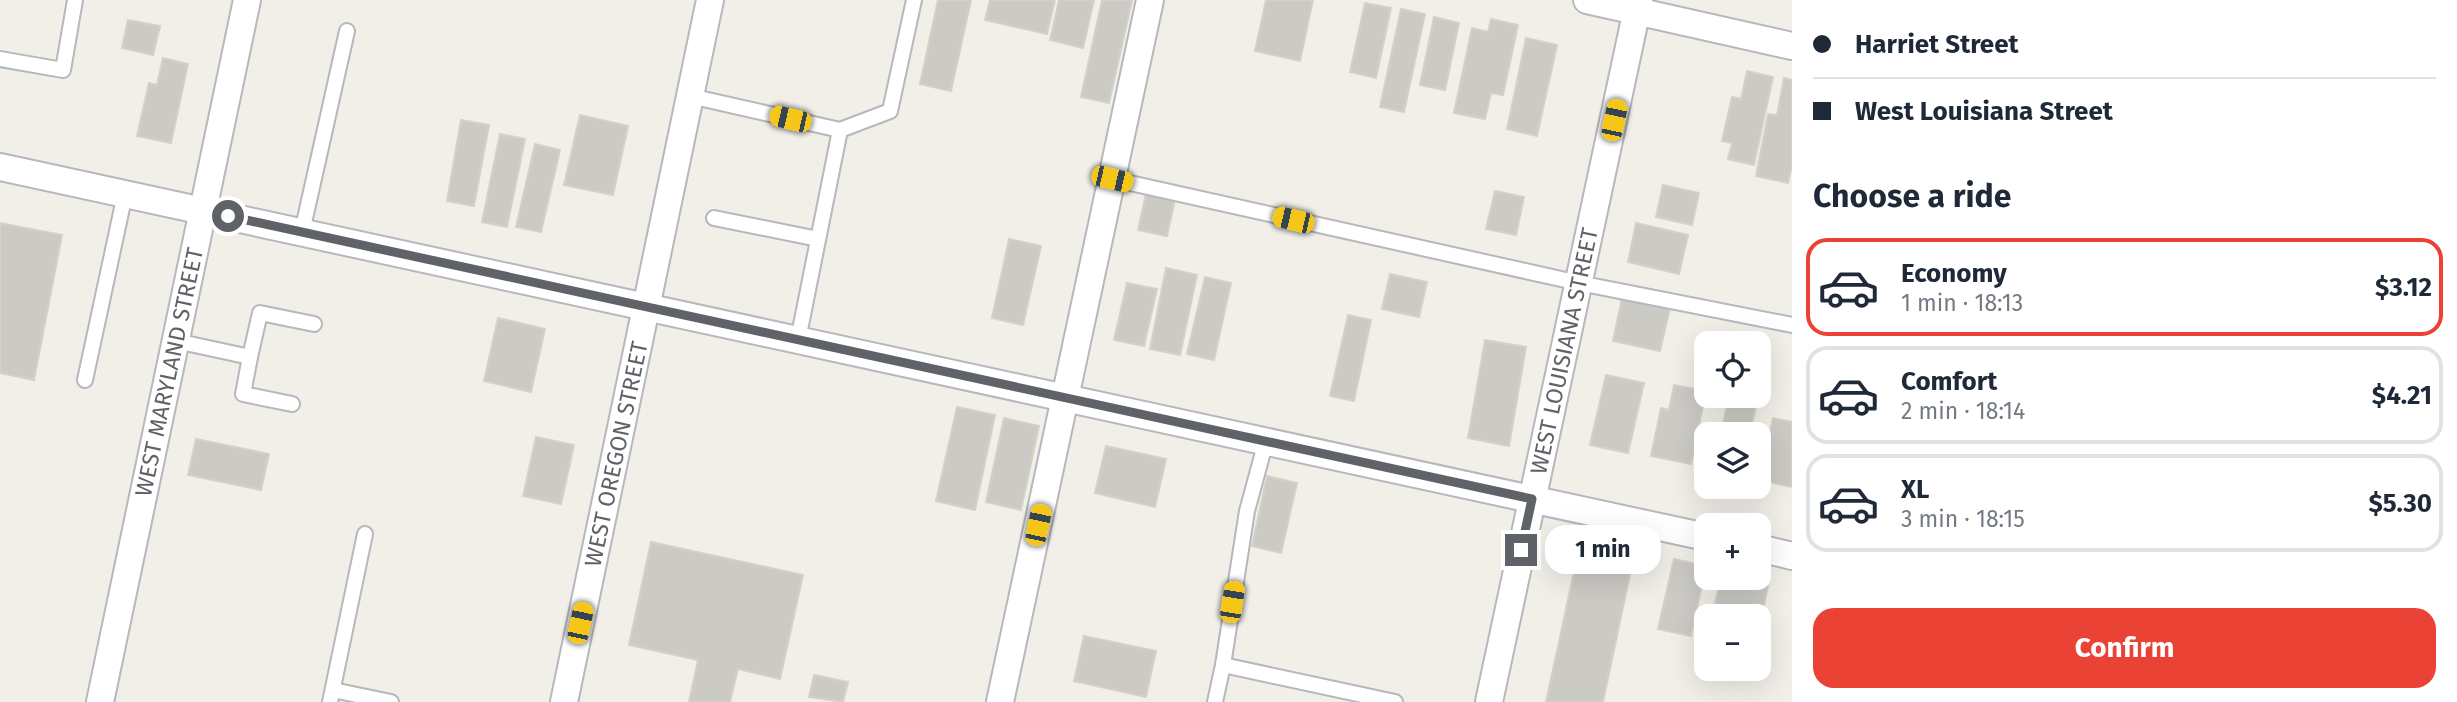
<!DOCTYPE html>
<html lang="en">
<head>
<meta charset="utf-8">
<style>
	body { margin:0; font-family:"Fira Sans",sans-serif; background:#f2f2f3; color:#1f2937; height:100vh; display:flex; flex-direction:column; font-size:26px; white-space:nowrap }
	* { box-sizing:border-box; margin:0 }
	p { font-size:23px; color:#747a83 }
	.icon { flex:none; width:38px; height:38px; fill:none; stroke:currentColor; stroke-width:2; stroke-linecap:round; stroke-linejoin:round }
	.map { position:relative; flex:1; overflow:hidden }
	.panel { display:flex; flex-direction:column; background:#fff; width:665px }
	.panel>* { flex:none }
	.guide { display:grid; align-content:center; height:154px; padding:0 21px; background:#fff }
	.fabs { position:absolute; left:1694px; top:331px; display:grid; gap:14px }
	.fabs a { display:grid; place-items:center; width:77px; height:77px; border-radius:14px; background:#fff; box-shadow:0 7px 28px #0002; font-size:35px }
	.end { position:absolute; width:32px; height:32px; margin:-16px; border:9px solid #5f6368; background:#fff; box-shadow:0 0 0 4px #fff }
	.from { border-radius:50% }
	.bubble { position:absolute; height:49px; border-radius:21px; background:#fff; box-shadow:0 7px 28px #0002; font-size:23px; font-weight:700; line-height:49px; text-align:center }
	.car { position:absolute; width:21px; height:42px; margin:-21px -10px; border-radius:9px; box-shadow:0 0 5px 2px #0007; background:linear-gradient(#f5c518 24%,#345 0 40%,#f5c518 0 76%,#345 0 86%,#f5c518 0) }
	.guide b { display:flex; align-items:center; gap:24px; height:66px; font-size:26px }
	.guide b+b { border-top:2px solid #e0e1e3 }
	.guide i { width:18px; height:18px; background:#1f2937 }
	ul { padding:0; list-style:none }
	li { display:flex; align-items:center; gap:21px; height:98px; margin:0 14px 10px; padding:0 7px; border:4px solid #e0e1e3; border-radius:21px }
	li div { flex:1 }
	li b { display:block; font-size:26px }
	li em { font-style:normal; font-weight:700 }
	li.selected { border-color:#ea4335 }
	li>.icon { width:63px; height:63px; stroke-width:1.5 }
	h2 { padding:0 21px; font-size:32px; line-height:84px }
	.button { display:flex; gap:14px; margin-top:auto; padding:14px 21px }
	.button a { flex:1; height:80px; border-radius:21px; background:#ea4335; color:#fff; font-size:28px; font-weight:700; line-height:80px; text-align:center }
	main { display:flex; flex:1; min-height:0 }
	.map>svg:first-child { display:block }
</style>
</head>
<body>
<main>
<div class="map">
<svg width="1792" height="702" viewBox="0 0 1792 702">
	<rect width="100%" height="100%" fill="#f1efe8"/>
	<g fill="#cccac5" stroke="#d6d1c6" stroke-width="2">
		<path d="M938,0H971L951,91L920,84Z"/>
		<path d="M990,0H1055L1047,34L985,20Z"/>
		<path d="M1059,0H1094L1083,48L1050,40Z"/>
		<path d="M1102,0H1132L1109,103L1081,97Z"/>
		<path d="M1266,0H1313L1300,61L1255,51Z"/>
		<path d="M1365,3L1391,8L1376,78L1350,72Z"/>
		<path d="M1401,9L1425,14L1404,112L1380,107Z"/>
		<path d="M1434,17L1459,23L1445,90L1420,85Z"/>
		<path d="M1491,19L1518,25L1503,95L1491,93L1485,119L1454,113L1472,28L1488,32Z"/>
		<path d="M128,20L160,26L153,55L122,48Z"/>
		<path d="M1526,38L1557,45L1537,136L1507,129Z"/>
		<path d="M163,58L188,64L171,143L137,136L149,83L157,85Z"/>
		<path d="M1747,71L1773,77L1754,165L1728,159L1732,143L1722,141L1732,97L1741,99Z"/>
		<path d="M1784,78L1792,80V165L1788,183L1756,176L1768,114L1777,115Z"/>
		<path d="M580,115L628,126L613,195L564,185Z"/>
		<path d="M461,120L489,125L474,206L447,201Z"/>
		<path d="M500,134L525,139L507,227L482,222Z"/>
		<path d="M535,144L560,150L541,232L516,227Z"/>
		<path d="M1663,185L1699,193L1692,225L1656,217Z"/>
		<path d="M1147,189L1176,195L1167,236L1138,230Z"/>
		<path d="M1495,191L1524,197L1516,235L1486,229Z"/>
		<path d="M0,223L62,235L34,380L0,373Z"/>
		<path d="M1636,223L1688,235L1679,274L1628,262Z"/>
		<path d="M1009,239L1041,246L1023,325L992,318Z"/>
		<path d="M1166,268L1197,275L1180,355L1150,349Z"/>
		<path d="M1390,274L1427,282L1419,317L1382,309Z"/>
		<path d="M1205,277L1231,283L1214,360L1187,354Z"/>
		<path d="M1127,283L1157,289L1144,346L1114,340Z"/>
		<path d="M1622,298L1670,308L1660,351L1613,341Z"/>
		<path d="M1348,315L1371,320L1354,401L1330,396Z"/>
		<path d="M498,318L545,329L531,392L484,381Z"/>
		<path d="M1485,340L1526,347L1509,446L1468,438Z"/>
		<path d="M1606,375L1644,383L1628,453L1590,445Z"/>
		<path d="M1674,385L1706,391L1691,464L1651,456L1661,408L1669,410Z"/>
		<path d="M1729,396H1758L1750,434H1721Z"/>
		<path d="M957,407L995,415L975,510L936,501Z"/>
		<path d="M1004,418L1039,426L1021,510L986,502Z"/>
		<path d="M1773,418L1792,422V487L1760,480Z"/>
		<path d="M536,437L574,445L561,504L523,496Z"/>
		<path d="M196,439L269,454L261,490L188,475Z"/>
		<path d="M1106,446L1166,459L1155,507L1095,493Z"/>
		<path d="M1267,476L1297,483L1281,553L1252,546Z"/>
		<path d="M1583,530L1637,541L1603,702H1546Z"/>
		<path d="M651,542L803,575L780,679L738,669L730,702H689L698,660L629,645Z"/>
		<path d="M1674,559L1706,566L1691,636L1658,629Z"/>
		<path d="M1721,578L1768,586L1759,627V616H1712Z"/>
		<path d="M1084,636L1156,651L1146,697L1074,681Z"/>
		<path d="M814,675L848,682L843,702L809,697Z"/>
	</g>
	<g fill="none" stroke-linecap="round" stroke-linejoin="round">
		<g stroke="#b5b8bc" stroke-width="18">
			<g id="lane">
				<path d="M0,59L63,70L75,0"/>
				<path d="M690,96L840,130L890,111L914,0"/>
				<path d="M1112,179L1579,283L1792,325"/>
				<path d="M714,218L818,239"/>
				<path d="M302,232L347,31"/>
				<path d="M798,340L840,130"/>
				<path d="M176,341L250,357L260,313L314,324"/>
				<path d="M250,357L243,394L292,404"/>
				<path d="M85,380L125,194"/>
				<path d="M1266,441L1247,511L1223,665L1395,702"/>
				<path d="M333,690L391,702"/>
				<path d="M330,702L365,534"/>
				<path d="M1215,702L1223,665"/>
			</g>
		</g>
		<g stroke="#b5b8bc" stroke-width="30">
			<g id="street">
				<path d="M1587,0L1792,46"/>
				<path d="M0,167L1706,537"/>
				<path d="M1759,548L1792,556"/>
				<path d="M100,702L247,0"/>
				<path d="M564,702L710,0"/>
				<path d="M1000,702L1150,0"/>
				<path d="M1489,702L1639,0"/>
			</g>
		</g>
		<use href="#lane" stroke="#fff" stroke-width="14"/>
		<use href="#street" stroke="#fff" stroke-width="26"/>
	</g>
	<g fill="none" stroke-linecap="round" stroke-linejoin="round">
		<path stroke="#5f6368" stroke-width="9" d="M228,216L1532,499L1521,550"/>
	</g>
	<g text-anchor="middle" stroke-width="5" stroke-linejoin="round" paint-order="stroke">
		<g font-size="23" fill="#5f6368" stroke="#fff">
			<text transform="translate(1564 351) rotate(-78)" y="8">WEST LOUISIANA STREET</text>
			<text transform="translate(169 372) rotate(-78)" y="8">WEST MARYLAND STREET</text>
			<text transform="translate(616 454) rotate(-78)" y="8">WEST OREGON STREET</text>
		</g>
	</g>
</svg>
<div class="fabs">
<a><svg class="icon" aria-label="locate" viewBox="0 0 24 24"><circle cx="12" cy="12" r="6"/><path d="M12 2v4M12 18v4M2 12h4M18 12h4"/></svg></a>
<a><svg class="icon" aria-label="layers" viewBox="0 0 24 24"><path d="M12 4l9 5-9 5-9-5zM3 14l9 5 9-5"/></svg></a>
<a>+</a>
<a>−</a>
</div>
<i class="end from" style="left:228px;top:216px"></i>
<i class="end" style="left:1521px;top:550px"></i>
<div class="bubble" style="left:1545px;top:525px;width:116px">1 min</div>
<i class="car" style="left:790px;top:119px;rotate:283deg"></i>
<i class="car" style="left:1614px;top:120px;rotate:12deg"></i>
<i class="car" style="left:1112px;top:179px;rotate:103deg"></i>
<i class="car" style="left:1293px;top:220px;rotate:283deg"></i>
<i class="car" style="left:1038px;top:525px;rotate:12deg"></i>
<i class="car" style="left:1232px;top:602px;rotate:9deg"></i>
<i class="car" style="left:580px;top:623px;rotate:12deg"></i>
</div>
<section class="panel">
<div class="guide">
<b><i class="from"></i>Harriet Street</b>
<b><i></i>West Louisiana Street</b>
</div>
<h2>Choose a ride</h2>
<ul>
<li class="selected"><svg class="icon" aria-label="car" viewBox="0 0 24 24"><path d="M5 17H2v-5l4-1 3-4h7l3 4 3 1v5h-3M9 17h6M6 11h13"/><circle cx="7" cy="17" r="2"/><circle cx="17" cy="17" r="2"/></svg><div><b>Economy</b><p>1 min · 18:13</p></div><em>$3.12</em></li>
<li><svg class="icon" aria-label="car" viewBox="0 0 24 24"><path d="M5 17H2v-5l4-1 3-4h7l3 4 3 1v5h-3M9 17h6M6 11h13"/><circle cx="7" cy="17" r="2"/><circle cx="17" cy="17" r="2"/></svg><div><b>Comfort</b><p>2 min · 18:14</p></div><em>$4.21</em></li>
<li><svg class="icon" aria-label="car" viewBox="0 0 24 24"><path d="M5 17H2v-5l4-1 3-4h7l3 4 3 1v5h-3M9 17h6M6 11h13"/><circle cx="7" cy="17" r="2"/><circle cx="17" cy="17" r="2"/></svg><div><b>XL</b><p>3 min · 18:15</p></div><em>$5.30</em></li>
</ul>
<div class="button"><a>Confirm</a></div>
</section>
</main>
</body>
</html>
